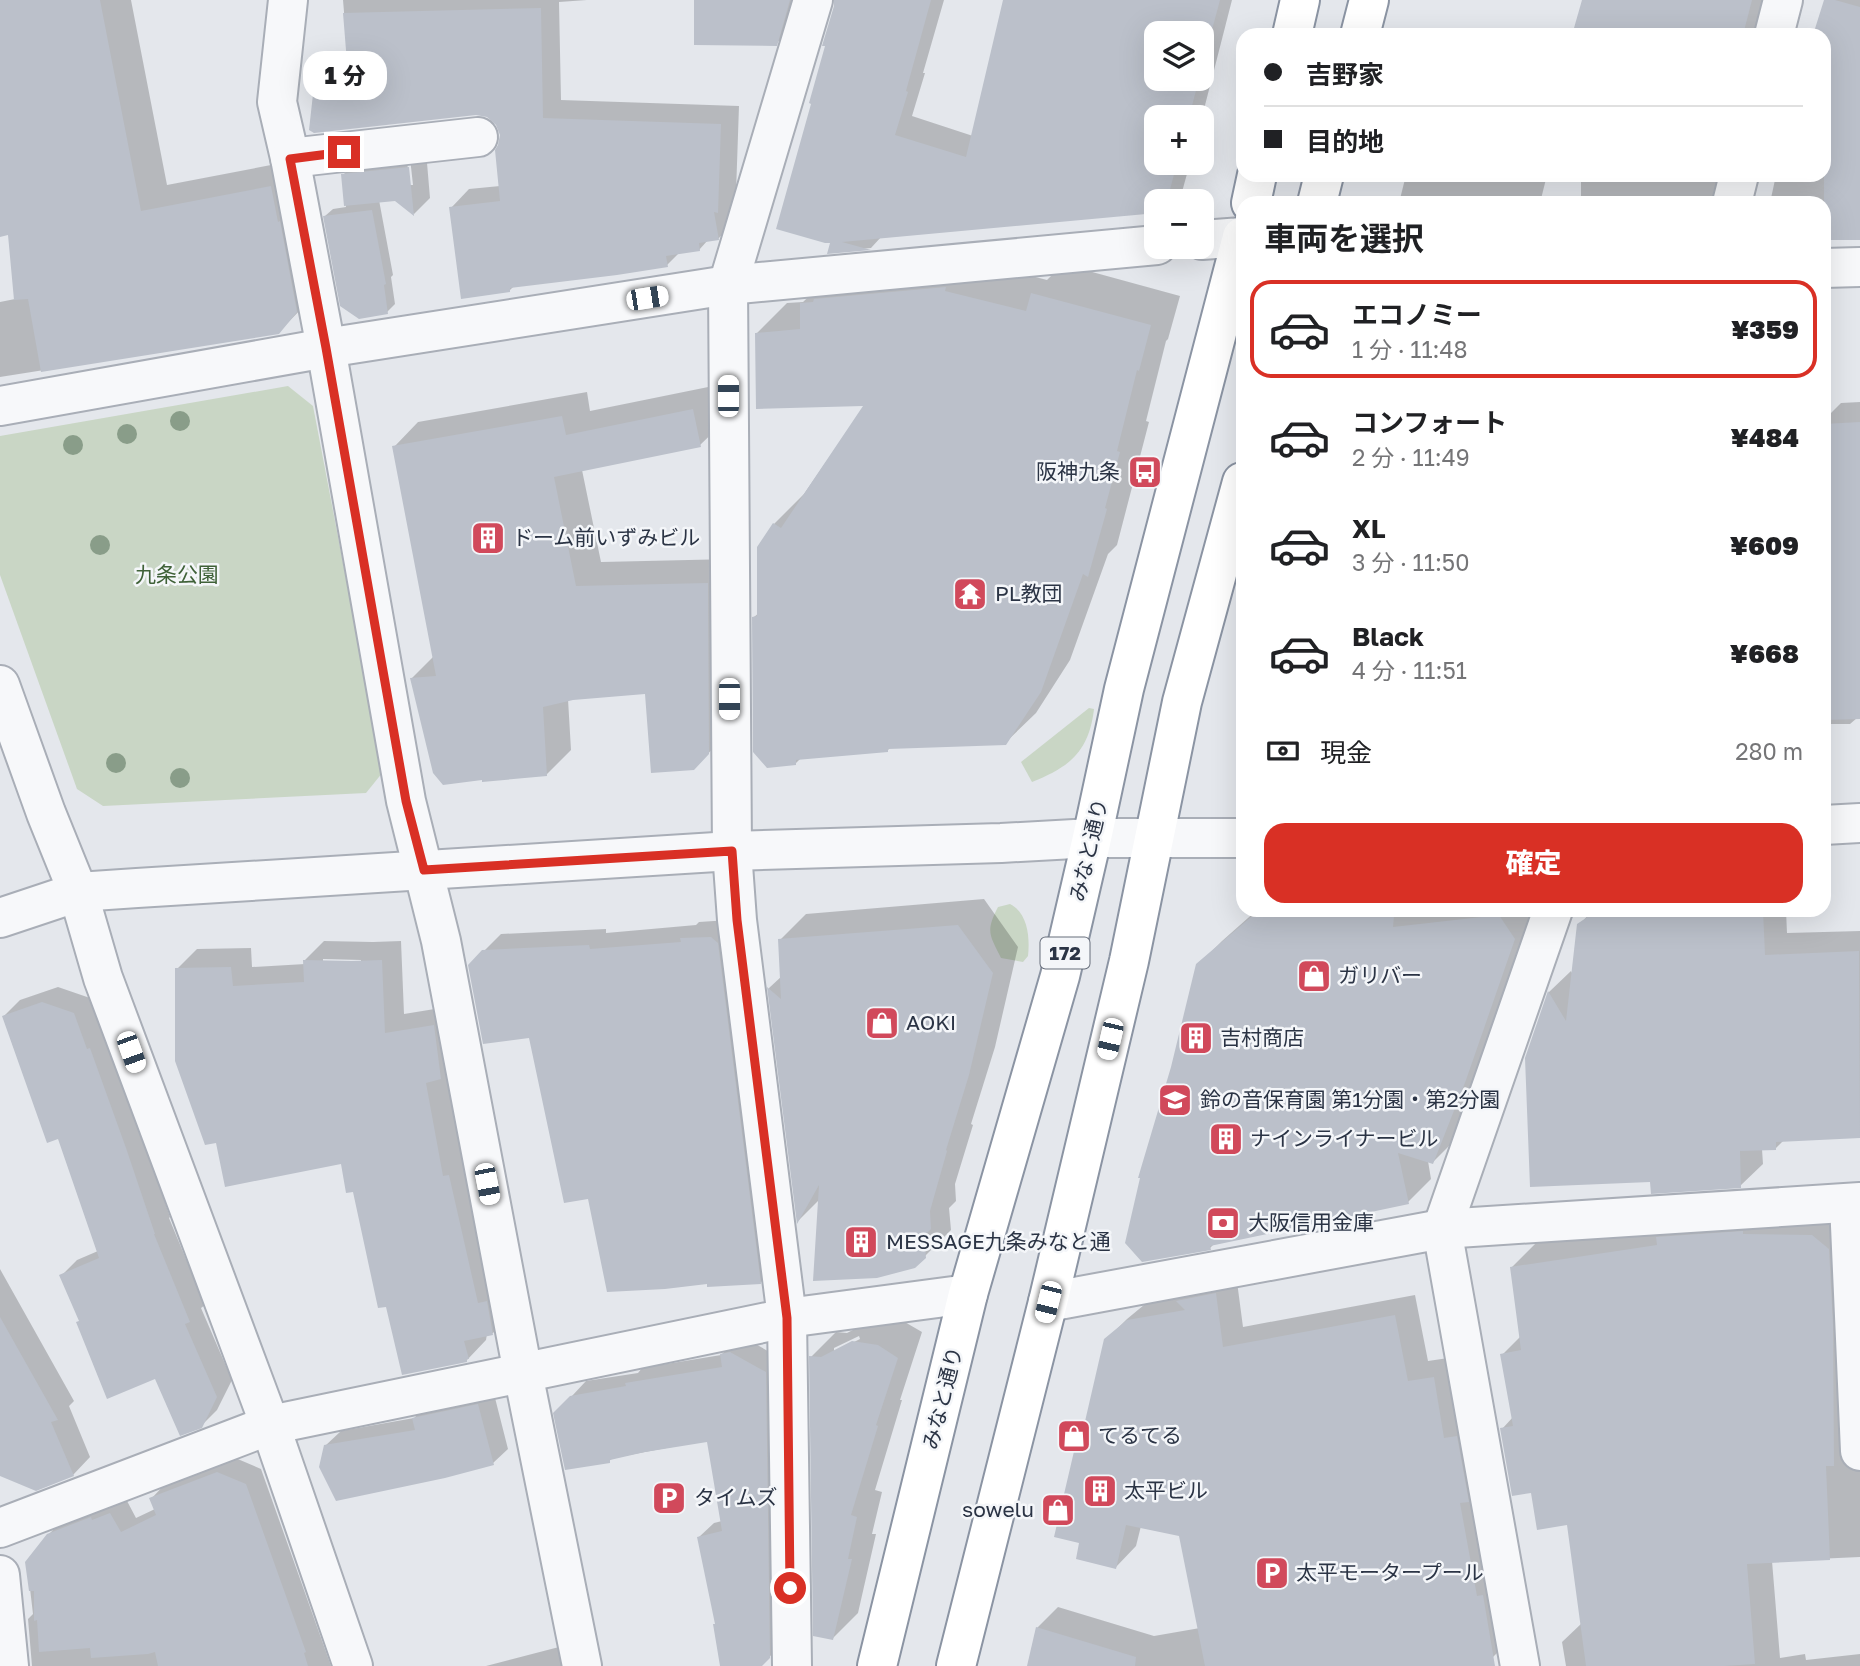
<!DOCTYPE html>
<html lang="ja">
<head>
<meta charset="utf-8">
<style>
	body { margin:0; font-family:"Golos Text","Noto Sans JP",sans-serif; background:#f6f6f6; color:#202124; height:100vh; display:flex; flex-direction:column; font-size:26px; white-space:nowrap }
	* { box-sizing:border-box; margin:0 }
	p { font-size:23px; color:#757577 }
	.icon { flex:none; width:38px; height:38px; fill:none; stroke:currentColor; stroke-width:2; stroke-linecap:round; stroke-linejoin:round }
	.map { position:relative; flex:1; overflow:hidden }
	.side { position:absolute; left:1236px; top:196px; width:595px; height:721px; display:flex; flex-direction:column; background:#fff; border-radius:21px; box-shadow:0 7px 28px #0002 }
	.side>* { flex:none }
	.banner { position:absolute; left:1236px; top:28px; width:595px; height:154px; border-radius:21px; box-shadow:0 7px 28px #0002; display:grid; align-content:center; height:154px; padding:0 28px; background:#fff }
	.tools { position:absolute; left:1144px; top:21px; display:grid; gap:14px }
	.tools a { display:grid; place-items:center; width:70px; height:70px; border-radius:14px; background:#fff; box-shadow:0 7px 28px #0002; font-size:35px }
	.end { position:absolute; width:32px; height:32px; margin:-16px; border:9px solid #d93025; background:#fff; box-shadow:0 0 0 4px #fff }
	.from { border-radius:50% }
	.bubble { position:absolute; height:49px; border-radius:21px; background:#fff; box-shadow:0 7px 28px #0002; font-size:23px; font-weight:800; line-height:49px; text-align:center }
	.car { position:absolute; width:21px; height:42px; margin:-21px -10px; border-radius:9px; box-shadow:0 0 5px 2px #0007; background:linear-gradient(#fff 24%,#345 0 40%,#fff 0 76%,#345 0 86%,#fff 0) }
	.banner b { display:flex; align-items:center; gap:24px; height:66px; font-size:26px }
	.banner b+b { border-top:2px solid #e0e0e0 }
	.banner i { width:18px; height:18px; background:#202124 }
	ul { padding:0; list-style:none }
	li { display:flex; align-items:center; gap:21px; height:98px; margin:0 14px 10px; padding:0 14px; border:4px solid transparent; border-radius:21px }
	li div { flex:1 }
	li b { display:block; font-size:26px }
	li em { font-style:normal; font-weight:800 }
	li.on { border-color:#d93025 }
	li>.icon { width:63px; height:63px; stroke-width:1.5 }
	h2 { padding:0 28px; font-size:32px; line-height:84px }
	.pay { display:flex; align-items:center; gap:18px; height:77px; padding:0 28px; font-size:26px }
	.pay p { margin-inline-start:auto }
	.primary-button { display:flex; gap:14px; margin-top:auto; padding:14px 28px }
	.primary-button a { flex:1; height:80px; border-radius:21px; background:#d93025; color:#fff; font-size:28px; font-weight:800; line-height:80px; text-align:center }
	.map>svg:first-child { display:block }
</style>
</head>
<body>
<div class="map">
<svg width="1860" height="1666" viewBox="0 0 1860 1666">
	<rect width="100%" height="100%" fill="#e4e7ec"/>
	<g fill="#c9d6c5">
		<path d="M288,386L313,406L383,772L366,793L103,806L77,789L0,575V436Z"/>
		<path d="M1089,708L1094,709C1089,751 1070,767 1032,782L1021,762Z"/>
		<path d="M1010,904C1028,913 1030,938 1028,956L1023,962L1001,958C990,935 985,932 998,907Z"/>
	</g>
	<g fill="#0003" fill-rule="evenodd">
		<path d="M0,0H131L167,185L297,160L305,305L278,333L0,377V302L15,299L10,233L0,235Z"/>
		<path d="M343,0H587L559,2L561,100L739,106L736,193L733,196L736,220L718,239L708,240L699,250L680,252L667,265L514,286L509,291L451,208L469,189L500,186L501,134L497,122L487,115L314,94L313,80L332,61L348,60Z"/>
		<path d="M696,0H802L794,25L776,44Z"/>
		<path d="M836,0H944L923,73H925L912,116L973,136L1005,0H1232L1202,117H1157V163H1190L1182,192L1173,201H1157L882,236L871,248L830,252L833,241L828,44ZM1157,33H1202V79H1157Z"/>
		<path d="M1584,0H1767L1759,35H1582Z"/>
		<path d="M1825,0H1860V239H1824V203H1770L1776,175H1824V35H1815Z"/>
		<path d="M426,151L430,198L414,214L396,199L379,200L393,275L391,277L395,304L387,312L325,216L333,209L346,207L343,175L360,158ZM407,158H410L413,185H409Z"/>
		<path d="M1406,175H1547L1540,203H1399Z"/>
		<path d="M1581,175H1723L1715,203H1581Z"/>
		<path d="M974,261L1047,280L1063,264L1180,296L1168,339L1166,341L1146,421L1149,422L1117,545L1108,554L1070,660L1036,713L1005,743L891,747L887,751L801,758L796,763L754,617L759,613L774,524L804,494L866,404L757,333L787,303L803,302L832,274Z"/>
		<path d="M718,385L725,421L700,445L582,470L601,562L732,559L734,727L693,769L647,692L568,699L571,750L546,775L412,678L434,656L394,447L418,422L587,392L590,411Z"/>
		<path d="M1860,402V717L1857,718L1850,724H1824V420L1841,403Z"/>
		<path d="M984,899L1018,947L995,1047L971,1124L973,1125L955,1184L956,1201L949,1208L951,1230L914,1267L820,1199L799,1220L769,988L782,976L780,940L806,914Z"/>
		<path d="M1257,910H1535L1456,1139L1433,1162L1428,1161L1431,1179L1408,1202L1215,1243L1210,1248L1173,1067L1198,965L1222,941Z"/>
		<path d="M1593,910H1786L1787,933L1860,931V1136L1784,1140L1776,1148L1762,1149L1763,1164L1740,1186L1651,1180L1527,1058L1549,992L1571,971L1573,975L1579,925Z"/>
		<path d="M729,920L777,1266L760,1283L589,1197L531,1036L483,952L501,934L606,929V933L696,925L699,922Z"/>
		<path d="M324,941L373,942L401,941L404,1014L453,1006L447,1071L462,1158L469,1156L512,1313L493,1333L487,1334L486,1340L467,1360L387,1305L354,1190L342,1162L177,969L197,949L251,948L252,967L305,964L304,961ZM323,959L361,960V963L323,962Z"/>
		<path d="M58,987L90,998L103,1035L106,1034L141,1132L170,1217L169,1218L205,1305L201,1308L232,1380L217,1410L201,1426L156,1376L80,1320L61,1276L77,1260L98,1251L59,1137L4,1016L20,1000Z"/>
		<path d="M1837,1212L1860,1441V1557L1772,1561L1780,1658L1805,1654L1806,1660L1860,1654V1666H1566L1562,1642L1582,1623L1568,1523L1532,1491L1502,1429L1513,1417L1502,1355L1521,1336L1511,1268L1536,1243L1673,1223Z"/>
		<path d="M0,1269L74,1401L69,1406L90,1457L73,1475L0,1474Z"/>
		<path d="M1236,1274L1243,1327L1415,1295L1428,1361L1455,1357L1514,1636L1486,1664L1490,1666H1028L1037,1628L1058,1607L1154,1636L1200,1628L1181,1534L1141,1526L1136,1546L1116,1567L1081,1542V1430L1086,1425L1106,1340L1127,1319L1150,1300Z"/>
		<path d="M878,1317L903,1321L922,1332L900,1400H902L875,1490L882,1492L872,1534H876L858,1613L833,1638L811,1357L836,1332L847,1333ZM859,1336L860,1339L834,1352V1348Z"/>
		<path d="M745,1338L780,1358L784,1641L761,1666H722L717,1623L699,1537L714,1523L722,1521L709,1440L613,1458L609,1461L571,1397L586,1381L638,1373L642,1368L721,1355L736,1340Z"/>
		<path d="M493,1390L508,1449L493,1463L325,1446L341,1431L414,1418L429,1404Z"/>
		<path d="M233,1457L261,1469L331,1666H32L28,1619L33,1614L27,1563L48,1535L64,1519L126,1499L136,1518L155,1509L151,1499L166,1483Z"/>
		<path d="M559,1647L564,1666H486Z"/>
	</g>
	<g fill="#bbc0ca">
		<path d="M0,0H100L141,211L271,186L278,222L280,221L297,312L279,334L41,372L28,299L14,300L8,235L0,237Z"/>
		<path d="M694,0H790L777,46L694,45Z"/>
		<path d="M834,0H931L906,91L908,92L895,135L966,157L1003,0H1220L1202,67V33H1157V79H1199L1189,117H1157V163H1177L1167,201H1157V213L842,242L871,250L827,254L830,243H825L776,229L811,104L809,103L825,46H822L834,6Z"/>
		<path d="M1582,0H1752L1743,35H1572Z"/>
		<path d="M1824,0H1835L1860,7V240H1824V35H1813Z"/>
		<path d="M541,8L543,118L721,124L718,213L714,212L719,240L699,243L700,251L666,256L668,267L617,275L510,288V292L461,299L449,207L500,201L495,150L498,145L500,135L496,125L487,117L476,115L314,133L309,130L313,94L311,79L348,75L343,13Z"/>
		<path d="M409,167L414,216L395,201L344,206L341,174Z"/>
		<path d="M372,210L386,284L384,285L388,314L359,319L340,306L323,216Z"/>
		<path d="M946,287L945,291L1026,311L1031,293L1151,325L1139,371L1137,370L1117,451L1120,452L1105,508L1107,509L1088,577L1083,574L1041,692L1006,745L888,749V752L796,760V765L767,768L753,752L752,617L757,616V547L773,523L781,528L863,406L756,409L755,333L800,329V303L813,302L814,299Z"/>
		<path d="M693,409L701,447L554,477L576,586L708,583L709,754L694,770L651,773L645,694L573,700L543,707L547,776L482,782V780L443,785L433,773L410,678L436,676L392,446L562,416L566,435Z"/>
		<path d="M1860,422V719L1824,720V424Z"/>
		<path d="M1598,910H1763L1765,955L1859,951L1860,1138L1776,1142V1150L1740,1151L1741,1188L1651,1194L1650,1182L1530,1187L1525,1058L1548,991L1566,1021L1577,924Z"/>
		<path d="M1333,915L1394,916L1393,927L1499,915L1515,939L1466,1080L1433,1164L1398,1153L1409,1204L1210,1246L1211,1250L1142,1262L1125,1243L1140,1178H1138L1171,1067L1196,964L1251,917Z"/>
		<path d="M958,925L993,973L969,1075L946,1150L947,1151L930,1211L931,1229L924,1236L926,1258L915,1268L877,1278L813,1281L819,1185L797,1224L767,987L781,999L778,939Z"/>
		<path d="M711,937L718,943L761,1284L707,1287V1284L665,1289L607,1292L588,1199L564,1203L529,1038L483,1044L468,965L482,950L589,945L590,949L681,942L680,938Z"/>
		<path d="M303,960L352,961L382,960L385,1033L434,1025L441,1079L426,1083L443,1176L449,1175L478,1303L487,1301L493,1335L464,1341L469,1359H467V1362L402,1375L386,1307L378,1308L353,1192L346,1193L341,1164L225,1187L216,1143L205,1145L175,1061V968L231,967L233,986L304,982Z"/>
		<path d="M42,1002L74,1013L87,1049L90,1048L126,1148L155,1234H154L190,1322L185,1324L217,1397L202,1428L180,1436L155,1379L107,1399L76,1322L79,1321L59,1275L99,1258L58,1139L47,1143L2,1016Z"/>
		<path d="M1743,1231V1234L1812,1235L1829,1249L1833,1325L1834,1466H1826L1830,1560L1747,1564L1755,1664L1724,1666H1586L1567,1525L1537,1530L1531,1493L1512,1496L1500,1428L1513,1426L1500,1354L1521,1350L1510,1267L1657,1245L1656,1237Z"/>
		<path d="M1216,1293L1223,1347L1395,1315L1408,1381L1434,1377L1444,1438L1457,1436L1469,1502L1460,1503L1477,1596L1483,1595L1495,1666H1205L1179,1536L1126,1525L1116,1569L1076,1559L1079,1543L1054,1537L1079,1430H1083L1104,1339L1127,1320L1185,1310L1176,1301Z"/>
		<path d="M0,1317L58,1420L51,1422L74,1476L36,1491L0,1476Z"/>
		<path d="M852,1341L878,1345L898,1358L876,1425L878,1426L851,1515L857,1517L848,1559H852L833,1640L813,1636L809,1356L821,1357Z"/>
		<path d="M730,1352L766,1372L770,1658L762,1666H720L713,1624H715L697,1537L722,1531L707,1442L645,1452L610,1460V1463L565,1470L553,1413L570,1396L626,1386L625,1383L722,1367L720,1354Z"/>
		<path d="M478,1404L494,1465L445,1478L336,1501L319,1467L324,1445L415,1430L412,1418Z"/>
		<path d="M217,1472L246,1484L306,1652L304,1653L308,1666H158L155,1652L148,1654L91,1658L90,1648L39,1652L37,1620L34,1621V1591H29L25,1562L47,1534L91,1517L92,1520L110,1513L121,1532L156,1515L149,1498Z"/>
		<path d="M1036,1627L1136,1657L1135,1666H1027Z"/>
	</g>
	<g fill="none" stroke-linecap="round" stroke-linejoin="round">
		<g stroke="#a9aeb7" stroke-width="42">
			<g id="minor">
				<path d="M288,0L277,102L290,158L326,348L406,801L441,941L523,1373L582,1666"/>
				<path d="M1774,35L1783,0"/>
				<path d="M290,158L478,137"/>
				<path d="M1732,203L1739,175"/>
				<path d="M1202,240L1242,237"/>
				<path d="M1824,268L1860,267"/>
				<path d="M0,406L326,348L728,285L1157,245"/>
				<path d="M0,685L46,813L78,892L103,978L270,1425L353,1666"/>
				<path d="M1824,825L1860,823"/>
				<path d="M0,918L78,892L137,888L732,851L1001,843L1092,838H1242"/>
				<path d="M1849,1203L1860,1451"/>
				<path d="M1048,1302L1442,1229L1860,1202"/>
				<path d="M0,1528L270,1425L787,1318L968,1294"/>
				<path d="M0,1575L9,1666"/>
				<path d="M792,1666L787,1318L737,920L732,851L728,285L813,0"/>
				<path d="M1520,1666L1442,1229L1553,910"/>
			</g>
		</g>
		<g stroke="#8b94a3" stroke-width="42">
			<g id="highway">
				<path d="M1292,35L1300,0"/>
				<path d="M1360,35L1369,0"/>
				<path d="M1251,203L1257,175"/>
				<path d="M1317,203L1324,175"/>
				<path d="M877,1666L968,1294L1060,976L1092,838L1124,689L1242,237"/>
				<path d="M956,1666L1048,1302L1129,961L1182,702L1242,482"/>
			</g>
		</g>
		<use href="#minor" stroke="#f7f8fa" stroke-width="38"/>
		<use href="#highway" stroke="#fff" stroke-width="38"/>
	</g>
	<g fill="#899d89">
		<circle cx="180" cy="421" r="10"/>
		<circle cx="127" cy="434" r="10"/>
		<circle cx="73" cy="445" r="10"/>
		<circle cx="100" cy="545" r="10"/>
		<circle cx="116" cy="763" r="10"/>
		<circle cx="180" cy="778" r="10"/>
	</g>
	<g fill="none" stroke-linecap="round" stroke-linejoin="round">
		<path stroke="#d93025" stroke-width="9" d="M344,152L290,159L326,348L406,801L424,870L732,851L737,920L787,1318L790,1588"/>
	</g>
	<defs>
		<g id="bus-square" transform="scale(1.75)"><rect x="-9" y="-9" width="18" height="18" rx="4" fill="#d1495b" stroke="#f4f6f9"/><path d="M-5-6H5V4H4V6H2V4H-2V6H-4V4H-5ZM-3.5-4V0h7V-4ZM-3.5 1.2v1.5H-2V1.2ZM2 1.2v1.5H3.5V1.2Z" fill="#fff"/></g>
		<g id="building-square" transform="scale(1.75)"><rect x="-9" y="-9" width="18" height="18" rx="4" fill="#d1495b" stroke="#f4f6f9"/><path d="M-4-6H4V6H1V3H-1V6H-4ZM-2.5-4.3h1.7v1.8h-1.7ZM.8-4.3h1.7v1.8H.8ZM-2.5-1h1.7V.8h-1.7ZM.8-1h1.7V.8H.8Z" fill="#fff"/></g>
		<g id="temple-square" transform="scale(1.75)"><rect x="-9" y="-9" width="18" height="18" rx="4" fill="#d1495b" stroke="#f4f6f9"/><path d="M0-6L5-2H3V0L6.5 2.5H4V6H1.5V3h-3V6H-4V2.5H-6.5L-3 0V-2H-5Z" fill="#fff"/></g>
		<g id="shop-square" transform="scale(1.75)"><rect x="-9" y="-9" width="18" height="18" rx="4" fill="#d1495b" stroke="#f4f6f9"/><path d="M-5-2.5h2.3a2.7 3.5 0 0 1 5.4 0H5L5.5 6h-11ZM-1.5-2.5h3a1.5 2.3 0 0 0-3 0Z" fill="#fff"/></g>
		<g id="school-square" transform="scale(1.75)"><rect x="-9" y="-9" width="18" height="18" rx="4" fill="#d1495b" stroke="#f4f6f9"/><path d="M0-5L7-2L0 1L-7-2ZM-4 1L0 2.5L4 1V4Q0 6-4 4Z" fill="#fff"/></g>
		<g id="bank-square" transform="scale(1.75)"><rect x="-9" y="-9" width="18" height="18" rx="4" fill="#d1495b" stroke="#f4f6f9"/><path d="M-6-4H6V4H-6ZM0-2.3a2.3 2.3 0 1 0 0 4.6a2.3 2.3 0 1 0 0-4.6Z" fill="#fff"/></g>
		<g id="parking-square" transform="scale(1.75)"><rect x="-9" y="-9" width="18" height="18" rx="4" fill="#d1495b" stroke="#f4f6f9"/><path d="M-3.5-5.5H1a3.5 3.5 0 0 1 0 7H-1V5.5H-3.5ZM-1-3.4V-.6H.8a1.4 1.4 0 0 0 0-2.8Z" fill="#fff"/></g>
	</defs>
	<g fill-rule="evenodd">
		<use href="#bus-square" x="1145" y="472"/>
		<use href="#building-square" x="488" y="538"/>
		<use href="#temple-square" x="970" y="594"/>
		<use href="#shop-square" x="1314" y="976"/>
		<use href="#shop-square" x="882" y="1023"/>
		<use href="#building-square" x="1196" y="1038"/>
		<use href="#school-square" x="1175" y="1100"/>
		<use href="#building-square" x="1226" y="1139"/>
		<use href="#bank-square" x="1223" y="1223"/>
		<use href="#building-square" x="861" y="1242"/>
		<use href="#shop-square" x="1074" y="1436"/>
		<use href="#building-square" x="1100" y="1491"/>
		<use href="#parking-square" x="669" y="1498"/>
		<use href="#shop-square" x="1058" y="1510"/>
		<use href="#parking-square" x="1272" y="1573"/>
	</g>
	<g text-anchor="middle" stroke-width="5" stroke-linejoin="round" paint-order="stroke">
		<rect fill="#f4f6f9" stroke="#676e7b" stroke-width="2" x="1040.5" y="937.5" width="49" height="31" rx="5"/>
		<g font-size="19" font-weight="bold" fill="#2b3445">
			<text x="1065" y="960">172</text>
		</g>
		<g font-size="21" fill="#2b3445" stroke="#f4f6f9" text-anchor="start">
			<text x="1120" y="479" text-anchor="end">阪神九条</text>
			<text x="512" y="545">ドーム前いずみビル</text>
			<text x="995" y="601">PL教団</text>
			<text x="1338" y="983">ガリバー</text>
			<text x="906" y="1030">AOKI</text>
			<text x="1220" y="1045">吉村商店</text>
			<text x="1200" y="1107">鈴の音保育園 第1分園・第2分園</text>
			<text x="1250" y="1146">ナインライナービル</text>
			<text x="1248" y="1230">大阪信用金庫</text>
			<text x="886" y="1249">MESSAGE九条みなと通</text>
			<text x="1098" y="1443">てるてる</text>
			<text x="1124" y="1498">太平ビル</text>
			<text x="694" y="1505">タイムズ</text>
			<text x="1034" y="1517" text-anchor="end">sowelu</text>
			<text x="1296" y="1580">太平モータープール</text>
		</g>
		<g font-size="21" fill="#3f6138" stroke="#f4f6f9">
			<text x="177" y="582">九条公園</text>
		</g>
		<g font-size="21" fill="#2b3445" stroke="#f4f6f9">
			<text transform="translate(1089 850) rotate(-77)" y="7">みなと通り</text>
			<text transform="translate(943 1398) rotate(-76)" y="7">みなと通り</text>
		</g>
	</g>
</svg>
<div class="tools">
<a><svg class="icon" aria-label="layers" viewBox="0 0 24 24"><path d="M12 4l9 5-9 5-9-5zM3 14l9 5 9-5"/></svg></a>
<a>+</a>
<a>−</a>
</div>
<i class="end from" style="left:790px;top:1588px"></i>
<i class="end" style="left:344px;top:152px"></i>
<div class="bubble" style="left:303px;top:51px;width:84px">1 分</div>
<i class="car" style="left:647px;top:298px;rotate:81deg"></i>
<i class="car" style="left:728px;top:396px;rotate:0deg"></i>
<i class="car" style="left:729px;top:699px;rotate:180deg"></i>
<i class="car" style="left:1110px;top:1039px;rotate:193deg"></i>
<i class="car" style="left:131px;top:1052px;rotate:160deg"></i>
<i class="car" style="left:487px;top:1184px;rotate:169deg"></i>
<i class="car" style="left:1048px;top:1302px;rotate:194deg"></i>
<div class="banner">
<b><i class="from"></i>吉野家</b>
<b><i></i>目的地</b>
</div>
<section class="side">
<h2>車両を選択</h2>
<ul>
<li class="on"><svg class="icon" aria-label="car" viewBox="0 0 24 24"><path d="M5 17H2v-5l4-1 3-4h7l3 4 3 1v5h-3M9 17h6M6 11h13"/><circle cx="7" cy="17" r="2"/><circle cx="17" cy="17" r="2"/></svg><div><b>エコノミー</b><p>1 分 · 11:48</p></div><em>¥359</em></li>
<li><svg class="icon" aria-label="car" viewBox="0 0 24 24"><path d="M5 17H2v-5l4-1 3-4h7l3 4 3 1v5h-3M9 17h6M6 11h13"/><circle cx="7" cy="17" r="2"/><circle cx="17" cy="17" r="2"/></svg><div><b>コンフォート</b><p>2 分 · 11:49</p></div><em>¥484</em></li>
<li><svg class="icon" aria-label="car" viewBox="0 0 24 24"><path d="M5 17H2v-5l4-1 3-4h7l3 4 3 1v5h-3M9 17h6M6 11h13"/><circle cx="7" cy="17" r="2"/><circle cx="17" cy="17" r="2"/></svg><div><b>XL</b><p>3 分 · 11:50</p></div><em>¥609</em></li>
<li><svg class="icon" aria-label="car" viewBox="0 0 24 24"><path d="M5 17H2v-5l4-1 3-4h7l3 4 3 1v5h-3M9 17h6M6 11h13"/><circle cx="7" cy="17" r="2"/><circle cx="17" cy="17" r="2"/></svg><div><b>Black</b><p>4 分 · 11:51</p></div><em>¥668</em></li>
</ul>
<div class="pay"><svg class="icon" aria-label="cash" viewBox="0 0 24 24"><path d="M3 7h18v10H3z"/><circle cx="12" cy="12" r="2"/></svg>現金<p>280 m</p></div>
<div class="primary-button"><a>確定</a></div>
</section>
</div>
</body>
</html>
